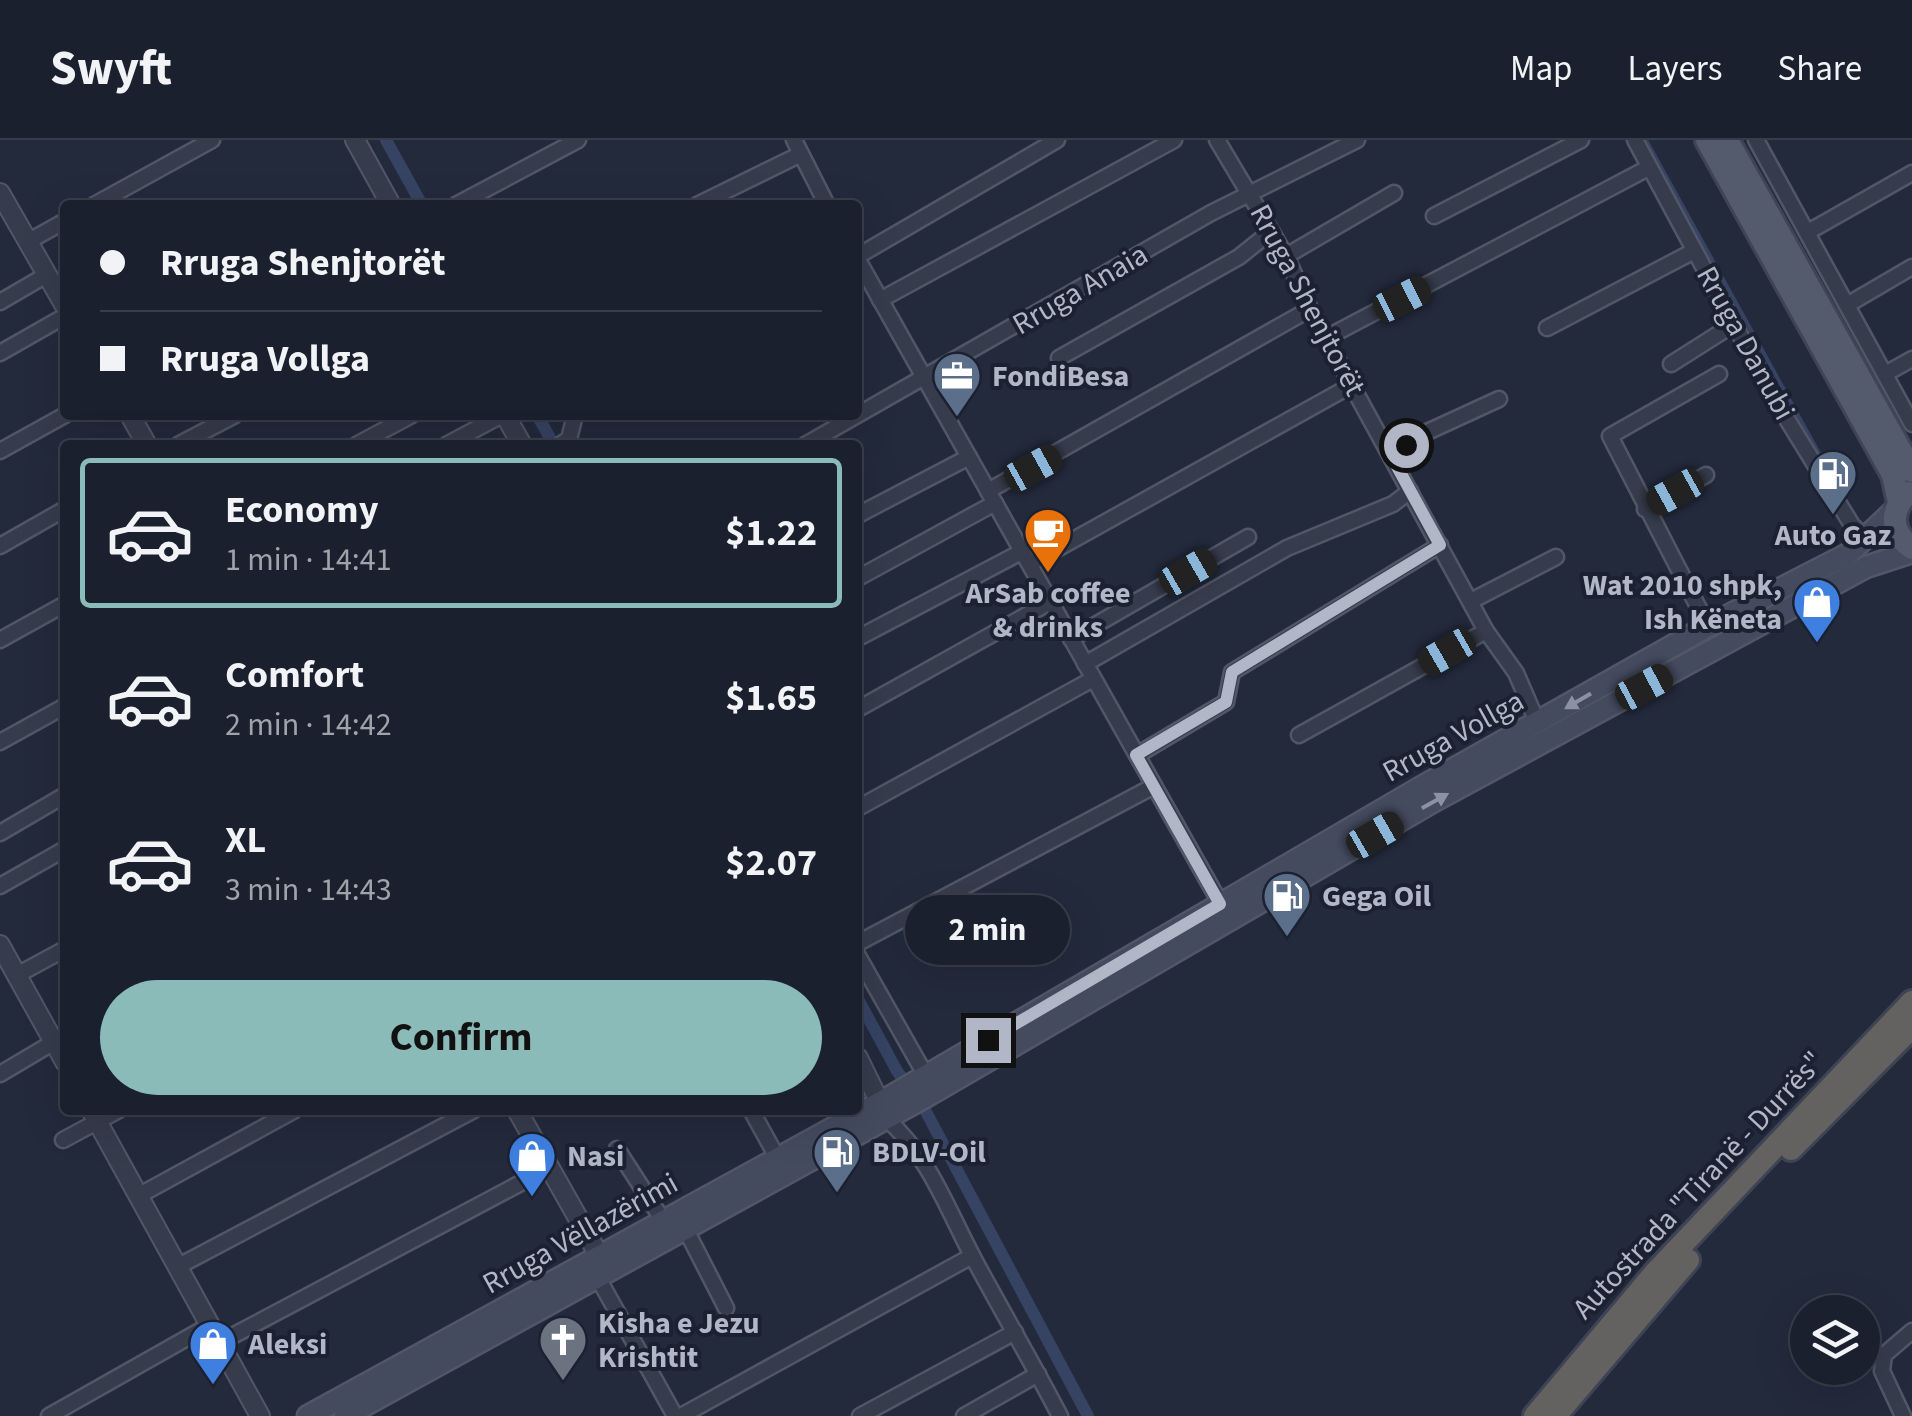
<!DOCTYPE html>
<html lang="en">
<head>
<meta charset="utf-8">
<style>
	body { margin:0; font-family:"Source Sans 3",sans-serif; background:#272d39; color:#f1f3f6; height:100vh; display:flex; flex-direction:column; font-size:38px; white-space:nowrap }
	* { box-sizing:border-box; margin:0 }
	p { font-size:32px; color:#9fa3aa }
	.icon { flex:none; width:55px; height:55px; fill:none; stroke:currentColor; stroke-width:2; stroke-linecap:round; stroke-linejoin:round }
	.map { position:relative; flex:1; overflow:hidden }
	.panel { position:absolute; left:60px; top:300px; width:802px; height:675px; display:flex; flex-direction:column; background:#1a202d; border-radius:10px; box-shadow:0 10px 40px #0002,0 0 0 2px #383e49 }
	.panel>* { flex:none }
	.hud { position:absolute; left:60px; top:60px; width:802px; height:220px; border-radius:10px; box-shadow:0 10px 40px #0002,0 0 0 2px #383e49; display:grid; align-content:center; height:220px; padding:0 40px; background:#1a202d }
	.fabs { position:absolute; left:1790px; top:1155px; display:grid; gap:20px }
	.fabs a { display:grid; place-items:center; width:90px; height:90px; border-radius:50%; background:#1a202d; box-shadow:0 10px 40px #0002,0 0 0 2px #383e49; font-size:50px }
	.end { position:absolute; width:45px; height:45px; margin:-22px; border:12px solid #b2b7c7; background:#111; box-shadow:0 0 0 5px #111 }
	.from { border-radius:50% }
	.bubble { position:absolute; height:70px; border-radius:35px; background:#1a202d; box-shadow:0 10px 40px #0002,0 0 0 2px #383e49; font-size:32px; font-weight:700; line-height:70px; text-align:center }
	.car { position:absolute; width:30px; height:60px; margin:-30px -15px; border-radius:12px; box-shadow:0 0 8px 2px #0007; background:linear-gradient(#222 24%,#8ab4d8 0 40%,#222 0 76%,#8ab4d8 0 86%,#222 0) }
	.hud b { display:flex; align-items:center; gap:35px; height:95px; font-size:38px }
	.hud b+b { border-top:2px solid #383e49 }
	.hud i { width:25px; height:25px; background:#f1f3f6 }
	ul { padding:18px 0 0; list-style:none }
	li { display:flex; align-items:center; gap:30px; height:150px; margin:0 20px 15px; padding:0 20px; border:5px solid transparent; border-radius:10px }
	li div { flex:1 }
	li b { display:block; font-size:38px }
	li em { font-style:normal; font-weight:700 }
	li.on { border-color:#8bbbb9 }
	li>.icon { width:90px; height:90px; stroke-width:1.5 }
	.action { display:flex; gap:20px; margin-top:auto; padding:20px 40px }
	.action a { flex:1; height:115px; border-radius:60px; background:#8bbbb9; color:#111; font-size:40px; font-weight:700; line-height:115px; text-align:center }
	header { display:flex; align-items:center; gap:60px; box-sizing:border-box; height:140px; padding:0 50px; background:#1a202d; border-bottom:2px solid #383e49 }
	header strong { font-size:48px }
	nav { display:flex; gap:55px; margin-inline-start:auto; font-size:35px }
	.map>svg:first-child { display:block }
</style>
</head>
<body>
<header>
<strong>Swyft</strong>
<nav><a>Map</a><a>Layers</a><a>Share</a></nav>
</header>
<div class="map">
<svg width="1912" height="1276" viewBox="0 0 1912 1276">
	<rect width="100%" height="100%" fill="#232a3c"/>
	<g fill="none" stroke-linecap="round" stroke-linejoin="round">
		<path stroke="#364363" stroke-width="4" d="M1646,0L1821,317"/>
		<g stroke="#364363" stroke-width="12">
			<path d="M386,0L422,65"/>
			<path d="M537,275L554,305"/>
			<path d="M858,859L897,931L924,968L1088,1276"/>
		</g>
		<g stroke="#525767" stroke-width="19">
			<g id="minor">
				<path d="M794,0L827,65"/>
				<path d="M1217,0L1286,116L1310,169L1486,491L1516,533L1538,584"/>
				<path d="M1635,0L1774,258L1852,385L1867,400"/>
				<path d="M1756,0L1912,284"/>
				<path d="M94,65L212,0"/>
				<path d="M456,65L578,0"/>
				<path d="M697,65L801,14"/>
				<path d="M1434,76L1581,0"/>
				<path d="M1808,92L1912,33"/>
				<path d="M29,101L65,81"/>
				<path d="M858,116L1057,0"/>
				<path d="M1286,116L1394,53"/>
				<path d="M858,120L1223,768"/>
				<path d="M880,160L1174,0"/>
				<path d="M0,162L48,134"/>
				<path d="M1847,165L1912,127"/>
				<path d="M1547,188L1694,111"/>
				<path d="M1326,198L1648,28"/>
				<path d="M0,213L65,176"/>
				<path d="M1059,218L1239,117L1269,93"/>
				<path d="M1671,224L1734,184"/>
				<path d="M1885,234L1912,219"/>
				<path d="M178,305L235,275"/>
				<path d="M356,305L412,275"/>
				<path d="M446,305L502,275"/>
				<path d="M560,305L569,299L575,275"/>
				<path d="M805,305L1211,73L1357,0"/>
				<path d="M1388,310L1499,259"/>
				<path d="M0,311L65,275"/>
				<path d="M988,351L1310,169"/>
				<path d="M1645,369L1706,335"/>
				<path d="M858,375L969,317"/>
				<path d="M0,406L65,369"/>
				<path d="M1030,424L1352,245"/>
				<path d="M858,438L995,363"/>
				<path d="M1471,461L1556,417"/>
				<path d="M1708,486L1610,296L1719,234"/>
				<path d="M858,498L1023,411"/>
				<path d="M1071,499L1248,397"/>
				<path d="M0,500L65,464"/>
				<path d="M1085,524L1287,408L1393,364L1410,351"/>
				<path d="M858,569L1050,462"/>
				<path d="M1299,595L1486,491"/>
				<path d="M0,602L65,566"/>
				<path d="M1137,615L1226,562L1232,532L1440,405"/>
				<path d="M858,668L1093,539"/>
				<path d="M0,693L65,655"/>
				<path d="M0,746L65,709"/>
				<path d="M858,803L1154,646"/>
				<path d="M858,816L926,936"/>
				<path d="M17,835L65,809"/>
				<path d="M0,934L54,902"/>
				<path d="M751,970L778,1019"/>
				<path d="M886,978C931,1019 947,1069 975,1121C1003,1173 1033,1224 1060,1276"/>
				<path d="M63,1000L119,970"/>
				<path d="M617,1009L664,1082"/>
				<path d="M138,1056L295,970"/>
				<path d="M685,1088L726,1168"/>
				<path d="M177,1127L474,970"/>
				<path d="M597,1136L675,1276"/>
				<path d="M219,1203L549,1028"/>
				<path d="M49,1276L210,1185"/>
				<path d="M681,1276L972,1116"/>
				<path d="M860,1276L1015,1192"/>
				<path d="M964,1276L1038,1234"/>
				<path d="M1903,1276L1882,1231L1884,1215L1912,1191"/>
			</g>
		</g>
		<g stroke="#525767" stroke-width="22">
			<g id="tertiary">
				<path d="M355,0L391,65"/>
				<path d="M0,53L65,166"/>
				<path d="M130,275L147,305"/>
				<path d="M505,275L522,305"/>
				<path d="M0,805L65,922"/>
				<path d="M858,918L880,963"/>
				<path d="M91,970L260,1276"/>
				<path d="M517,970L600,1117"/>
			</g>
		</g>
		<g stroke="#525767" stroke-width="25">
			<g id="secondary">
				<path d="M308,1276L888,958L1425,645L1708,486L1848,414L1895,370"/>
				<path d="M345,1276L927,956L1434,661L1866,427L1912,412"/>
			</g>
		</g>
		<g stroke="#404555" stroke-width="28">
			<g id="primary">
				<path d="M1707,0L1893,335L1899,362"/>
				<path d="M1727,0L1912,331"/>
				<path d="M1908,353C1889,371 1891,393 1912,408"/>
			</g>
		</g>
		<g stroke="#3f4454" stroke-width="28">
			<g id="trunk">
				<path d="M1791,1009L1912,887"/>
				<path d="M1535,1276L1655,1133L1912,862"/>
				<path d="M1555,1276L1688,1120"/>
			</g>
		</g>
		<use href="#minor" stroke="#363c4c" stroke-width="14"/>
		<use href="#tertiary" stroke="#363c4c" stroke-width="18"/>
		<use href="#secondary" stroke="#444b5f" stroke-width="20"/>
		<use href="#primary" stroke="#545b6c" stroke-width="22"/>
		<use href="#trunk" stroke="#636260" stroke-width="22"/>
	</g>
	<defs><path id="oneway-solid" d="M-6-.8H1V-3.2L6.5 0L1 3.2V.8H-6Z" transform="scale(2.5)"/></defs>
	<g fill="#8c91a3">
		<use href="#oneway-solid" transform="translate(1578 561) rotate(150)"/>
		<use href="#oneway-solid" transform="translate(1435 661) rotate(-29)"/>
	</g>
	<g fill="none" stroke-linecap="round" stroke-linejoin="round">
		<path stroke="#b2b7c7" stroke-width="12" d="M988,900L1220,764L1136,615L1226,562L1232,532L1440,405L1388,310L1406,305"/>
	</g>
	<defs>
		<g id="office-pin" transform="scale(2.5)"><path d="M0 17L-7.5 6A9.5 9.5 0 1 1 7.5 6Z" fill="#5c6f8a" stroke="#1c2131"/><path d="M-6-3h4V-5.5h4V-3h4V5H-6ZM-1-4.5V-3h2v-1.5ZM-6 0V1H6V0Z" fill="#fff"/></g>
		<g id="fuel-pin" transform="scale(2.5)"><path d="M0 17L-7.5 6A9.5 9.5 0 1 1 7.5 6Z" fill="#5c6f8a" stroke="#1c2131"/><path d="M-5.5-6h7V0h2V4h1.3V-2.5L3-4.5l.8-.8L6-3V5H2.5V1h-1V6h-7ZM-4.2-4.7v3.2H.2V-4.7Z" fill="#fff"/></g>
		<g id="cafe-pin" transform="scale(2.5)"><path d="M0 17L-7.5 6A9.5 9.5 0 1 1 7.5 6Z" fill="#e8710a" stroke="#1c2131"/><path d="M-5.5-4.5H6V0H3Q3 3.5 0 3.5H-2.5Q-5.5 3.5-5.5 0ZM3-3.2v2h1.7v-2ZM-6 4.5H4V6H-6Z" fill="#fff"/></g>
		<g id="shop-pin" transform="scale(2.5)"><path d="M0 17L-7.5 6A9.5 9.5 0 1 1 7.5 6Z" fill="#3f7fe0" stroke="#1c2131"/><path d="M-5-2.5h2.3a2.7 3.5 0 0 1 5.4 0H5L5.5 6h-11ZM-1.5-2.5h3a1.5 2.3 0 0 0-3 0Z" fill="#fff"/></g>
		<g id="church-pin" transform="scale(2.5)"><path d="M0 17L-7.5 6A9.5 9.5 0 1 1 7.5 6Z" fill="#6b7280" stroke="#1c2131"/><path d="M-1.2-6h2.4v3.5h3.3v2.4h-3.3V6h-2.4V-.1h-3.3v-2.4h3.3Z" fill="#fff"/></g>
	</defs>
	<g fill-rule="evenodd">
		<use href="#office-pin" x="957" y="236"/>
		<use href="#fuel-pin" x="1833" y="334"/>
		<use href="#cafe-pin" x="1048" y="392"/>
		<use href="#shop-pin" x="1817" y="462"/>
		<use href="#fuel-pin" x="1287" y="756"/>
		<use href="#fuel-pin" x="837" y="1012"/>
		<use href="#shop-pin" x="532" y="1016"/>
		<use href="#church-pin" x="563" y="1200"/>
		<use href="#shop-pin" x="213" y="1204"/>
	</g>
	<g text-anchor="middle" stroke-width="8" stroke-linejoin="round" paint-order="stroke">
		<g font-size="30" fill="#b2b7c7" stroke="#1c2131">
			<text transform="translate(1080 149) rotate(-30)" y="10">Rruga Anaia</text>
			<text transform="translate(1308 160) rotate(62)" y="10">Rruga Shenjtorët</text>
			<text transform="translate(1746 203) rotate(61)" y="10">Rruga Danubi</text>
			<text transform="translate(1453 596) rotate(-29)" y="10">Rruga Vollga</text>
			<text transform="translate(1698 1045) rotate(-47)" y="10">Autostrada "Tiranë - Durrës"</text>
			<text transform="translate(580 1093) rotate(-29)" y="10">Rruga Vëllazërimi</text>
		</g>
		<g font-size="30" font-weight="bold" fill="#b2b7c7" stroke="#1c2131" text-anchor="start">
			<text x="992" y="246">FondiBesa</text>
			<text x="1833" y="405" text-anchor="middle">Auto Gaz</text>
			<text x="1782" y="455" text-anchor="end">Wat 2010 shpk,<tspan x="1782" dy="34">Ish Këneta</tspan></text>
			<text x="1048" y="463" text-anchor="middle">ArSab coffee<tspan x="1048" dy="34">&amp; drinks</tspan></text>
			<text x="1322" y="766">Gega Oil</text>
			<text x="872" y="1022">BDLV-Oil</text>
			<text x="567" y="1026">Nasi</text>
			<text x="598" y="1193">Kisha e Jezu<tspan x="598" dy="34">Krishtit</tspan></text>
			<text x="248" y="1214">Aleksi</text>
		</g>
	</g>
</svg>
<div class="fabs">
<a><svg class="icon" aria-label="layers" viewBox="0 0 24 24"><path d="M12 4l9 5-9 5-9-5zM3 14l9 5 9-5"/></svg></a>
</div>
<i class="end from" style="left:1406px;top:305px"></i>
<i class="end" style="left:988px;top:900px"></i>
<div class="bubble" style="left:905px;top:755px;width:165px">2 min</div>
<i class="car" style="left:1402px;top:159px;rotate:63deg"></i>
<i class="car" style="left:1033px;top:328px;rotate:61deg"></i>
<i class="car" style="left:1675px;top:352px;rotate:241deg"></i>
<i class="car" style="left:1188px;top:432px;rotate:60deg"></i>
<i class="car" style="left:1447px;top:512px;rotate:240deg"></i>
<i class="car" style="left:1644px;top:547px;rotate:62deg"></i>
<i class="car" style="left:1375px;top:695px;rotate:60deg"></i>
<div class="hud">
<b><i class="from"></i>Rruga Shenjtorët</b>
<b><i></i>Rruga Vollga</b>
</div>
<section class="panel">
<ul>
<li class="on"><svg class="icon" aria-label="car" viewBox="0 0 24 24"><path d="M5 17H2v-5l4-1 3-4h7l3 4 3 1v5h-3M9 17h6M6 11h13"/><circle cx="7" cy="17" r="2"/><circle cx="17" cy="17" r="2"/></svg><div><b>Economy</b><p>1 min · 14:41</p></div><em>$1.22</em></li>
<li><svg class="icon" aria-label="car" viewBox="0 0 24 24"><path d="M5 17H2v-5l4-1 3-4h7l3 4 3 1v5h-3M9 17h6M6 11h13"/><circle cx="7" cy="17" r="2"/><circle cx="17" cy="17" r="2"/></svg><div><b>Comfort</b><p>2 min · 14:42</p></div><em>$1.65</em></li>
<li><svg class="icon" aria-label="car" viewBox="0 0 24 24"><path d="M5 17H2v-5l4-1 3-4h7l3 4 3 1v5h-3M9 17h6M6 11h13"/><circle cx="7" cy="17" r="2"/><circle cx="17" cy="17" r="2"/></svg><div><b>XL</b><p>3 min · 14:43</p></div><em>$2.07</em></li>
</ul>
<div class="action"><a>Confirm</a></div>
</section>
</div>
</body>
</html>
